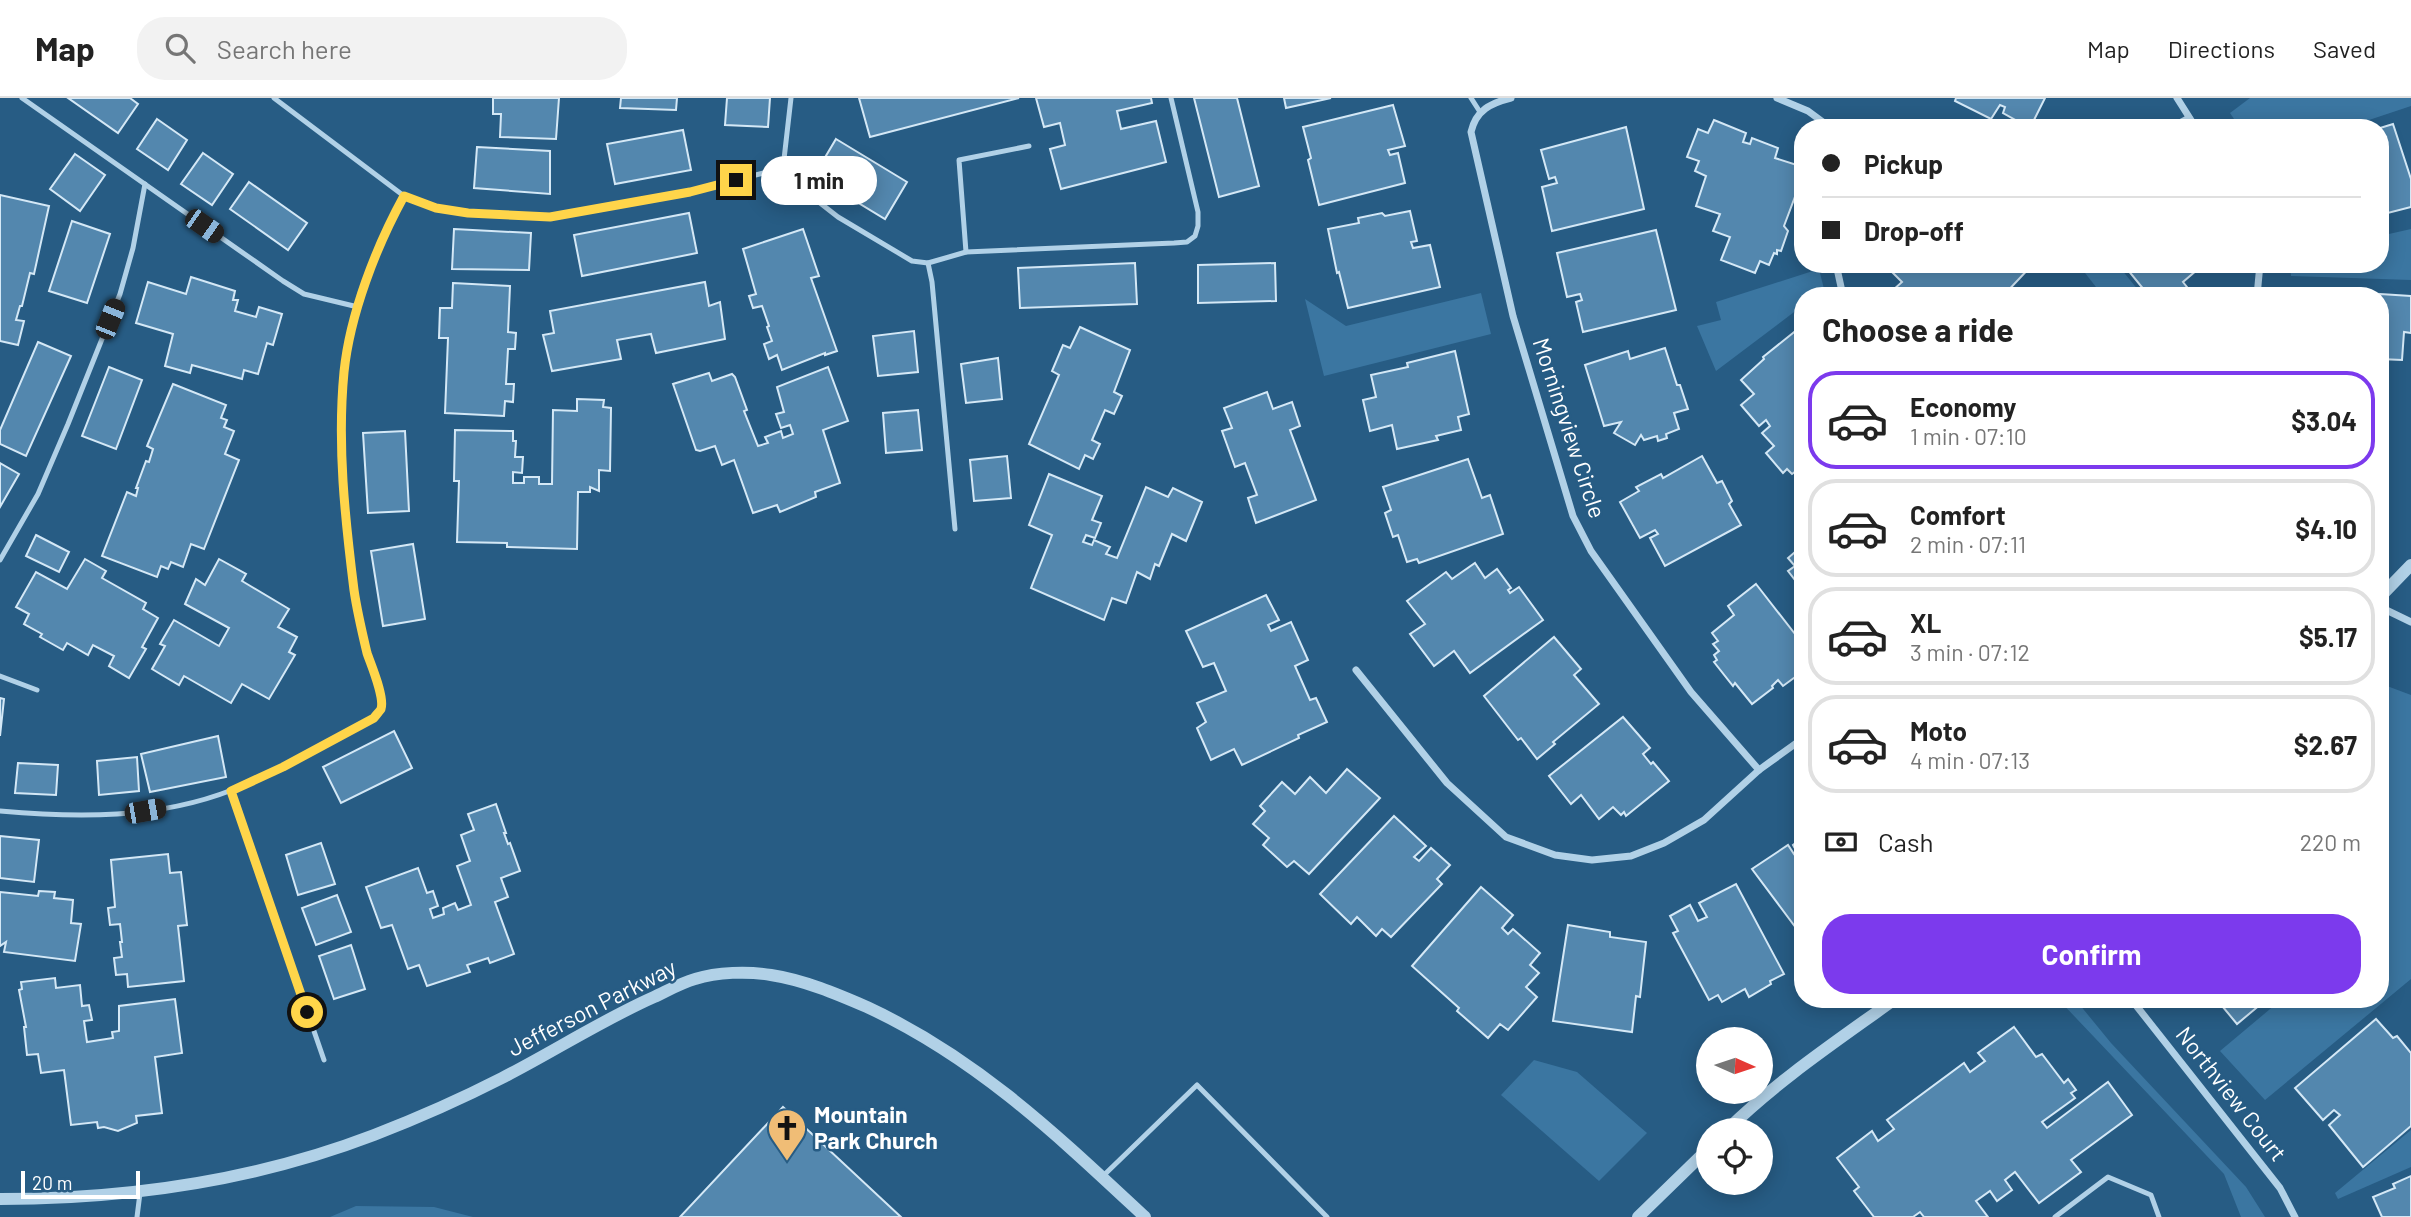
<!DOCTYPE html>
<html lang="en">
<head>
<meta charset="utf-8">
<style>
	body { margin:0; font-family:Barlow,sans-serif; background:#f2f2f2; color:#222; height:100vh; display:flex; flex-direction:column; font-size:26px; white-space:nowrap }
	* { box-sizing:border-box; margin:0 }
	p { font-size:23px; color:#767676 }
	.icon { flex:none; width:38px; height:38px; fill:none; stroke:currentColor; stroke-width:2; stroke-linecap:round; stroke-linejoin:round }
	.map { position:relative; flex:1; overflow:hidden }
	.side { position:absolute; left:1794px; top:189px; width:595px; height:721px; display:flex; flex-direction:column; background:#fff; border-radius:28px; box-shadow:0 4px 18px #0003 }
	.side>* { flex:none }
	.top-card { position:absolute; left:1794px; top:21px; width:595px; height:154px; border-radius:28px; box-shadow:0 4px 18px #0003; display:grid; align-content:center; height:154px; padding:0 28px; background:#fff }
	.needle { width:46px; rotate:93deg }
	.fabs { position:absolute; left:1696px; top:929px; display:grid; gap:14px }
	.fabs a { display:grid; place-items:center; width:77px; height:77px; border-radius:50%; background:#fff; box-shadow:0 4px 18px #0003; font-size:35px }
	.scale { position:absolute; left:21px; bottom:18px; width:119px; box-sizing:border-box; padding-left:7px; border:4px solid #fff; border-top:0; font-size:19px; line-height:24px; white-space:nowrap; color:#fff; -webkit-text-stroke:5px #275c84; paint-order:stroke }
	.end { position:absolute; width:32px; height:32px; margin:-16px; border:9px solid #ffd54a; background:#111; box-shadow:0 0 0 4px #111 }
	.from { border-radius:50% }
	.bubble { position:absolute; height:49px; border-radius:24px; background:#fff; box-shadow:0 4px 18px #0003; font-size:23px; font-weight:700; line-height:49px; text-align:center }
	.car { position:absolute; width:21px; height:42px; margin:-21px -10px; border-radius:9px; box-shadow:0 0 5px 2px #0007; background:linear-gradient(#222 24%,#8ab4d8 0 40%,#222 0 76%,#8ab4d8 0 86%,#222 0) }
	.top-card b { display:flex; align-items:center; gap:24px; height:66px; font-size:26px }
	.top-card b+b { border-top:2px solid #e0e0e0 }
	.top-card i { width:18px; height:18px; background:#222 }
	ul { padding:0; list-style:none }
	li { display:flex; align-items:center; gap:21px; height:98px; margin:0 14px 10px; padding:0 14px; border:4px solid #e0e0e0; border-radius:28px }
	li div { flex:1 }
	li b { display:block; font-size:26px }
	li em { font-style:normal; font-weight:700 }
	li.selected { border-color:#7c3aed }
	li>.icon { width:63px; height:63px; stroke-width:1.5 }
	h2 { padding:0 28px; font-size:32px; line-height:84px }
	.pay { display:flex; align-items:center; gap:18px; height:77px; padding:0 28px; font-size:26px }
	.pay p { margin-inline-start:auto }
	.button { display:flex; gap:14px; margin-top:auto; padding:14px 28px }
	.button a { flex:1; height:80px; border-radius:28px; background:#7c3aed; color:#fff; font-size:28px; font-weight:700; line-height:80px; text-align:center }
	header { display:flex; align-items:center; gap:42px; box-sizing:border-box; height:98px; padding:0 35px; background:#fff; border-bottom:2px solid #e0e0e0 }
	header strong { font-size:33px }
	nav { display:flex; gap:38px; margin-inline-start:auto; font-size:24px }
	.search { width:490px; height:63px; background:#f2f2f2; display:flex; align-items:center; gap:18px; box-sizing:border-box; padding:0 24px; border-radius:28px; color:#767676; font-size:26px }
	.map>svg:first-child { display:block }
</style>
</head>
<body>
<header>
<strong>Map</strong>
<div class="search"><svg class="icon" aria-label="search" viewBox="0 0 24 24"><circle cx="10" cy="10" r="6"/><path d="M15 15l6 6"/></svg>Search here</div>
<nav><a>Map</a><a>Directions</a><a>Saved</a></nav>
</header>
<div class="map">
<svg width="2411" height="1119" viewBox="0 0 2411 1119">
	<rect width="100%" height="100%" fill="#275c84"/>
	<g fill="#3b76a1">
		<path d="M2250,0H2411V8L2345,30H2240L2230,15Z"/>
		<path d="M2411,131V182L2291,178L2290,166H2380V138Z"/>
		<path d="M2078,166H2117L2143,198H2103Z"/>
		<path d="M1819,171L1824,191L1815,198H1802V208L1716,273L1697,228L1721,222L1716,204Z"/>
		<path d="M1481,195L1491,236L1324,278L1305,201L1346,228Z"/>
		<path d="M2387,588L2411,597V881L2265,1002L2220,953L2282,901H2380V589Z"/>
		<path d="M2058,901H2075L2111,945L2246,1089L2265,1119H2241L2224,1076Z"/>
		<path d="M1534,962L1577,974L1647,1035L1599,1083L1501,997Z"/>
		<path d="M2411,1032V1069L2338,1101L2335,1095Z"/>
		<path d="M356,1108L434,1109L473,1119H330Z"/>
	</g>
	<g fill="#5387ae" stroke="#d4e8f6" stroke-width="2">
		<path d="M68,0H130L138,6L118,35Z"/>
		<path d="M493,0H559L556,41L500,39L501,16H493Z"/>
		<path d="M621,0H677L676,12L620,10Z"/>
		<path d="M727,0H770L768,29L725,27Z"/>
		<path d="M859,0H1019L870,39Z"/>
		<path d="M1036,0H1151L1152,5L1117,13L1121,31L1156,23L1166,64L1061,91L1050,51L1065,47L1060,25L1044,29Z"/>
		<path d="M1194,0H1237L1259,88L1219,99Z"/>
		<path d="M1284,0H1331L1286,10Z"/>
		<path d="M1956,0H2045L2030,30L2003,15L2005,9L2000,7L1991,21L1955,3Z"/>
		<path d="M1393,7L1405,48L1388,52L1390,57L1398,55L1405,85L1319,107L1308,62L1311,60L1303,29Z"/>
		<path d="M157,21L187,42L168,72L137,51Z"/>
		<path d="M1714,22L1746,35L1743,44L1750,46L1752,40L1778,50L1775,60L1800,68L1797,72L1802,73V80L1784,128L1788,133L1781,153L1777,152V156L1774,155L1769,167L1760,163L1755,175L1721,162L1730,139L1713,133L1720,116L1696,108L1706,78L1695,73L1699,63L1687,59L1698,31L1708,35Z"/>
		<path d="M2393,26L2411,81V109L2380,117V30Z"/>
		<path d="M1626,29L1644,111L1552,133L1542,89L1557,85L1555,79L1549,81L1541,52Z"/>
		<path d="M683,32L691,72L615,86L607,46Z"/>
		<path d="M836,41L907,84L885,121L814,78Z"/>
		<path d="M477,49L550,53V96L474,90Z"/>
		<path d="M203,55L233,76L212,107L181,86Z"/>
		<path d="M75,56L105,77L80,113L50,91Z"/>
		<path d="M249,84L307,125L288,152L230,111Z"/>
		<path d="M0,97L49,108L34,176L30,175L22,208H20L16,222L24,223L18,247L0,243Z"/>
		<path d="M1410,113L1417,143L1411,144L1413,150L1430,147L1440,189L1348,210L1339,174L1337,175L1328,131L1359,125L1358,120L1382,115L1385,118Z"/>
		<path d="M689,115L697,155L582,178L574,137Z"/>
		<path d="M72,123L110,136L87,205L49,193Z"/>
		<path d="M454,131L531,135L529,172L452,171Z"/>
		<path d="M803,131L819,178L811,180L837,253L825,257V255L782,272L777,257L769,261L764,246L772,243L767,229L769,228L762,208L753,210L749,198L756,196L743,151Z"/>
		<path d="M1656,132L1676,212L1583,234L1576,204L1582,202L1580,196L1567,199L1557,155Z"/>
		<path d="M1135,165L1137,206L1020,210L1018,170Z"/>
		<path d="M1275,165L1276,203L1198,205V167Z"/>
		<path d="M1884,166H2033L2003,198H1899L1893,192L1902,184Z"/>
		<path d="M2123,166H2204L2183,184L2190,193L2185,198H2149Z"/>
		<path d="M191,179L235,193L233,202H238L235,213L256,219L259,209L282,216L273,247L267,245L258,276L244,272L242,281L192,267L190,275L165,268L173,236L136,225L148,184L186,196Z"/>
		<path d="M705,184L709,208L720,204L725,241L656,255L651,236L617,242L621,261L552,273L543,237L554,235L550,213Z"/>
		<path d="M453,185L510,188L508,234L516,235L515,251H508L506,286H514L513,304L505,303L504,318L445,315L448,240H439L440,210H452Z"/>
		<path d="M2334,193L2411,198V235L2404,234L2402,262L2380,261V198H2335Z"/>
		<path d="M1080,229L1130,252L1114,294L1122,298L1114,316L1105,312L1092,342L1100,346L1093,361L1085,357L1079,371L1029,346L1059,277L1052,273L1063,247L1070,250Z"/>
		<path d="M1798,231L1802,237V373L1799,376L1796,373L1792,376L1787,371L1783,375L1766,355L1774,348L1762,335L1770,328L1766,322L1759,328L1741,307L1754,296L1741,282L1764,261L1763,259Z"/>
		<path d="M914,233L918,274L878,278L873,238Z"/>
		<path d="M38,244L71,258L26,358L0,346V332Z"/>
		<path d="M1665,250L1677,287H1680L1688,311L1674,315L1679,331L1666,336L1667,340L1658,343L1657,338L1644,342L1641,337L1635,347L1614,335L1621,324L1604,328L1585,267L1628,253L1630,261Z"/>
		<path d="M1455,253L1469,316L1458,319L1461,332L1436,338L1438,342L1397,351L1392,327L1370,333L1363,302L1376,299L1371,277L1408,269L1407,265Z"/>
		<path d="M998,260L1002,301L966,305L961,266Z"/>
		<path d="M109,269L142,282L116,351L82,338Z"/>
		<path d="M828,269L848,323L823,332L840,385L815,394L816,399L780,414L777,407L753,415L734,362L722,367L715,348L700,353L696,352L673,286L709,275L712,283L732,276L735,279L747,312L744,313L758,348L768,345L765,339L781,333L783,340L793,336L790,327L781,330L776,316L784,314L777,289Z"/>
		<path d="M173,286L226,307L221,320L227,322L224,329L234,333L225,356L239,362L204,451L191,446L183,469L171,464L168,471L161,468L157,479L102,458L127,394L136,398L138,390H136L146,363L149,364L153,351L147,348Z"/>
		<path d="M1267,294L1273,311L1292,304L1300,328L1290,332L1316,402L1256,425L1248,400L1257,397L1245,365L1235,369L1222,333L1232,330L1224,310Z"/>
		<path d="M577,301L604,302L603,309L611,310L610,373L599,372V393L590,389V394H578L577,451L507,449V445L457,444L459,383H454L455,332L513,333V343H516L515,359H523L522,375L513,374V385H524V379H539V386H552L553,312L577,313Z"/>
		<path d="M2380,301L2386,302L2384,337H2380Z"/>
		<path d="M918,312L922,352L886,355L883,315Z"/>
		<path d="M405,333L409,413L368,415L363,335Z"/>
		<path d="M1007,358L1011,400L974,403L970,362Z"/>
		<path d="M1702,358L1717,385L1722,383L1732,403L1729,406L1741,427L1665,468L1650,440L1658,436L1655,432L1640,440L1620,404L1639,393L1636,389L1661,376L1663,380Z"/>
		<path d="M1468,361L1482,400L1490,397L1503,436L1419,465L1417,461L1407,464L1398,437L1393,439L1385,415L1391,412L1383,389Z"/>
		<path d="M0,365L19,376L0,409Z"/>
		<path d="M1049,376L1102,398L1092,422L1101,425L1095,440L1086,437L1083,444L1092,447L1094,442L1110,449L1106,456L1117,460L1146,389L1168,399L1173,390L1202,404L1186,443L1172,436L1159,468L1155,466L1150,481L1137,474L1126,505L1112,500L1104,522L1031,490L1052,437L1029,427Z"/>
		<path d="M36,437L69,454L59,474L26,458Z"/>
		<path d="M413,446L425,521L383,528L371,453Z"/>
		<path d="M1802,448V491L1788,473L1795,468L1788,460Z"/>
		<path d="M85,461L106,473L102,480L146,505L143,511L158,520L142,549L146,551L129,580L109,568L114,558L93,547L88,557L67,545L63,552L40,539L42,536L24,526L29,516L16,509L36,474L67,491Z"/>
		<path d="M219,461L246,476L242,483L289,511L278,529L297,539L289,554L295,557L269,601L242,586L231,605L184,578L179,587L152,571L165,548L160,546L174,522L219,548L229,530L185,506L196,481L205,487Z"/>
		<path d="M1475,465L1485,480L1497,471L1511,490L1508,492L1510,495L1519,489L1543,522L1470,575L1454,553L1434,568L1410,536L1425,526L1407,503L1446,474L1452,481Z"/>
		<path d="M1756,486L1802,545V574L1783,588L1778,582L1772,588L1773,590L1752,606L1735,585L1733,588L1714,564L1717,562L1714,557L1719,553L1713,546L1718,543L1712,535L1734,517L1728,508Z"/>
		<path d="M1266,497L1279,522L1268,527L1271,533L1291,524L1308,562L1295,568L1310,602L1316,600L1327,624L1298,637L1299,640L1242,667L1234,651L1211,662L1197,630L1206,624L1197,605L1226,593L1214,565L1203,569L1186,533Z"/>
		<path d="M1554,539L1581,571L1574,577L1599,606L1553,644L1555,646L1537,661L1521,640L1518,642L1484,598Z"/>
		<path d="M0,600L4,601L0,638Z"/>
		<path d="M1623,619L1650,650L1643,656L1651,666L1653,664L1669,683L1626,718L1624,714L1621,717L1613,709L1599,721L1581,697L1571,706L1549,678Z"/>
		<path d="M394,633L412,670L341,705L323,669Z"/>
		<path d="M218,638L226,679L150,694L141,656Z"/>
		<path d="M137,659L139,693L99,697L97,663Z"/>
		<path d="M18,665L58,667L56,697L15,695Z"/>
		<path d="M1347,671L1380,700L1309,776L1294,763L1287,769L1263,747L1269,740L1253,726L1265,713L1260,708L1282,684L1295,696L1310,679L1326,695Z"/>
		<path d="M496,706L506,735H504L508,746L510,745L520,773L501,780L508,799L495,804L514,856L490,865L488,860L467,867L470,874L427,888L419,867L408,871L392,827L381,830L366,789L418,770L427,795L433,793L438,808L430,811L433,820L444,816L443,810L455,805L458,812L471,807L457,768L470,763L461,737L474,732L468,716Z"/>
		<path d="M1394,718L1426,748L1414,759L1419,763L1431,750L1450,767L1437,781L1442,786L1391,839L1382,831L1376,838L1357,819L1351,826L1320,796Z"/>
		<path d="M0,738L39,742L34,784L0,780Z"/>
		<path d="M1802,740V838L1752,771L1788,747L1794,756L1797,754L1793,747Z"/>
		<path d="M321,745L335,786L298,797L286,757Z"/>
		<path d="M168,756L170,775L181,774L187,827L178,828L184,883L128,889L127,876L116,877L114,860L122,859L120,844H122L120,826L110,827L108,810L115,809L111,762Z"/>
		<path d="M1736,786L1784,876L1770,883L1771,886L1749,899L1745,891L1722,904L1718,897L1709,902L1673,835L1678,833L1670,818L1690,807L1698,823L1707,819L1699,805Z"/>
		<path d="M1481,789L1513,817L1502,830L1508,836L1513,831L1540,855L1530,867L1539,875L1526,889L1537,899L1508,932L1500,926L1488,940L1457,913L1459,910L1412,868Z"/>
		<path d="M39,793L55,794L54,800L73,802L71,825L81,826L75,863L4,854L6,844L0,848V794L38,798Z"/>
		<path d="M337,797L351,834L316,847L302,810Z"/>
		<path d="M1568,827L1610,834V839L1646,844L1640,899L1636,898L1632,934L1553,923Z"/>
		<path d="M351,847L365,891L334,901L319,858Z"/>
		<path d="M55,880L56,890L80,887L82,908L89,907L92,922L84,923L87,944L113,940L112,934L119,933V908L175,901L182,955L155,959L162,1015L136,1018L137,1025L118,1033L104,1029L98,1030L97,1024L71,1027L64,972L41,975L38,956L27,957L24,929H26L19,892L22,891L21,884Z"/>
		<path d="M2219,901H2267L2237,926L2218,903Z"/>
		<path d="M2376,921L2393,940L2397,938L2411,955V1028L2363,1069L2329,1027L2340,1017L2334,1012L2323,1022L2295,990Z"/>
		<path d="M2014,929L2036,959L2042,956L2064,985L2068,981L2076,992L2071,995L2075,1000L2042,1024L2047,1030L2108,984L2132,1017L2071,1062L2081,1074L2039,1105L2015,1074L2005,1082L2012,1092L1997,1103L1990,1093L1976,1103L1988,1119H1924L1920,1114L1913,1119H1874L1854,1093L1859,1089L1837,1060L1872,1033L1878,1043L1894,1031L1887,1022L1964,965L1970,974L1985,963L1978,955Z"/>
		<path d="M783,1009L901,1119H680Z"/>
		<path d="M2411,1078V1119H2382L2373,1099L2395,1090L2393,1086Z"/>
	</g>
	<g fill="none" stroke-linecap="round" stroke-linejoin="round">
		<g stroke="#b1d1e7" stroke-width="5">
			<path d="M22,0L283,183L304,196L358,209"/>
			<path d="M791,0L783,70L806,94L838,119L912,163L928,165L966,154L1174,145L1187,144L1195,138L1198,128V114L1171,0"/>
			<path d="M1471,0L1480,14"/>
			<path d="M404,98L436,110L468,115L550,119L689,94L783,70"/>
			<path d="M966,154L959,62L1029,48"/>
			<path d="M928,165L932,184L955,431"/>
			<path d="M0,462L38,396L68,326L120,196L133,150L145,86"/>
			<path d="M0,578L37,592"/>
			<path d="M231,693L324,962"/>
			<path d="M0,713C77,720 158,721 232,692C282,673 327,644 374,620C376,618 380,613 381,611C385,599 371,567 367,555C362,534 357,513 354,492C344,420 337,347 344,274C350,216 376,150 404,98L274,0"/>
			<path d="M1102,1079L1197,987L1327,1119"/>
			<path d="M137,1119L140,1095"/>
			<path d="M2055,1119L2108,1079L2151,1097L2159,1119"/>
		</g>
		<g stroke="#b1d1e7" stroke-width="7">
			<path d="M1511,0C1491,5 1476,12 1471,34L1513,218L1573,418L1591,453L1691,594L1759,672"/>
			<path d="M1777,0L1808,13L1831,30"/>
			<path d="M2177,0L2196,30"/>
			<path d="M2170,30L2189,20"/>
			<path d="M1836,166L1843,198"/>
			<path d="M2257,198L2260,166"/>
			<path d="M2380,509L2411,524"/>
			<path d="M1356,572L1447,685L1506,739L1555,757L1592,762L1631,758L1664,745L1704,722L1759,672L1802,641"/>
			<path d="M2131,901L2280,1090L2295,1119"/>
		</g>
		<g stroke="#b1d1e7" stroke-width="12">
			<path d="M2380,499L2411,467"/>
			<path d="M1727,1032C1778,982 1837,943 1895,901"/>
			<path d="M0,1101C128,1101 254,1083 374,1037C418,1020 461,1001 502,980C553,954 602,922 654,899C667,893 681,885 695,881C717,874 748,873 771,877C804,882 837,896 867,909C977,960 1058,1038 1145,1119"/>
			<path d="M1638,1119L1708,1051"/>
		</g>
	</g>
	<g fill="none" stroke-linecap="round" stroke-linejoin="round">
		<path stroke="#ffd54a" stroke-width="9" d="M307,914L231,693L283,669L374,620C375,618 380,613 381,611C385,599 371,567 367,555C362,534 357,513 354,492C345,420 337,347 344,274C350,216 376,149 404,98L436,110L468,115L550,119L690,94L736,82"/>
	</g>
	<defs>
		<g id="church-pin" transform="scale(2.0125)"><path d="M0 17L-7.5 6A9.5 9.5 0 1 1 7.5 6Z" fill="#f0bd76" stroke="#275c84"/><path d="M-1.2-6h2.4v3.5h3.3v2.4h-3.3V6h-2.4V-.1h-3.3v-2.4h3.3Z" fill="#111"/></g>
	</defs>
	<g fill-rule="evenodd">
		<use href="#church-pin" x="787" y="1030"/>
	</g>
	<g text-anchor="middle" stroke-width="5" stroke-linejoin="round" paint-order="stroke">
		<g font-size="23" fill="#fff" stroke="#275c84">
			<text transform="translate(1569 330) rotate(72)" y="8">Morningview Circle</text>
			<text transform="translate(592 910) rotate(-27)" y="8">Jefferson Parkway</text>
			<text transform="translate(2231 996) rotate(52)" y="8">Northview Court</text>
		</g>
		<g font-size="23" font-weight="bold" fill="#fff" stroke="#275c84" text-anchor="start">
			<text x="814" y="1025">Mountain<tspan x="814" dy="26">Park Church</tspan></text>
		</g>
	</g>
</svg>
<div class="fabs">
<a><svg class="needle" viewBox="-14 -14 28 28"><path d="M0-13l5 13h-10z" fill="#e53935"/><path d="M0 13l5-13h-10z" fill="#767676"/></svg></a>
<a><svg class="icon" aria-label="locate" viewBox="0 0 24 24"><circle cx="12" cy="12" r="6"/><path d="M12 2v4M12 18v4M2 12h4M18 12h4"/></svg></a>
</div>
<div class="scale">20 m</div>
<i class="end from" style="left:307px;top:914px"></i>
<i class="end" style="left:736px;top:82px"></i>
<div class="bubble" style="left:761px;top:58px;width:116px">1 min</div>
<i class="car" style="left:204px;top:128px;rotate:125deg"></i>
<i class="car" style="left:110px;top:221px;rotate:22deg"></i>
<i class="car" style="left:145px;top:713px;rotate:80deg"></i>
<div class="top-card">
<b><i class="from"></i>Pickup</b>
<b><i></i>Drop-off</b>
</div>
<section class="side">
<h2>Choose a ride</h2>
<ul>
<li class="selected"><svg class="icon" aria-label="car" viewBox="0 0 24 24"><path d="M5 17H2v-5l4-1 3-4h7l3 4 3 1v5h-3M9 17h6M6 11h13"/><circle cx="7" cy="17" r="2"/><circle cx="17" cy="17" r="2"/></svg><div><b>Economy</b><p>1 min · 07:10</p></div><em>$3.04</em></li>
<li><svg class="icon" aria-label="car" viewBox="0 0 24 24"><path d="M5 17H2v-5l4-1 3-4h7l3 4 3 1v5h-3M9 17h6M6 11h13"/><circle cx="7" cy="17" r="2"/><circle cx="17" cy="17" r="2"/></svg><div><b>Comfort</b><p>2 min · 07:11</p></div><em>$4.10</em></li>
<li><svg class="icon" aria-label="car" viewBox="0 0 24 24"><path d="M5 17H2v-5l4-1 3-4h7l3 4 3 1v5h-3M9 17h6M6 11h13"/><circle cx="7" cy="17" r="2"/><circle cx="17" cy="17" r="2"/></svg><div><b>XL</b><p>3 min · 07:12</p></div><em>$5.17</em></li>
<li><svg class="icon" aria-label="car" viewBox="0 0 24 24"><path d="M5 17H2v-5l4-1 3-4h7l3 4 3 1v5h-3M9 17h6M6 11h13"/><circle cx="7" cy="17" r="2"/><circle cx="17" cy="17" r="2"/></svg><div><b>Moto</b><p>4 min · 07:13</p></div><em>$2.67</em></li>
</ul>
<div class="pay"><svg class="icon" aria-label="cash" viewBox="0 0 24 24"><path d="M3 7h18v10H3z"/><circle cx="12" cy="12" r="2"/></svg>Cash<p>220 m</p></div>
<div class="button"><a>Confirm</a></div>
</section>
</div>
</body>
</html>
